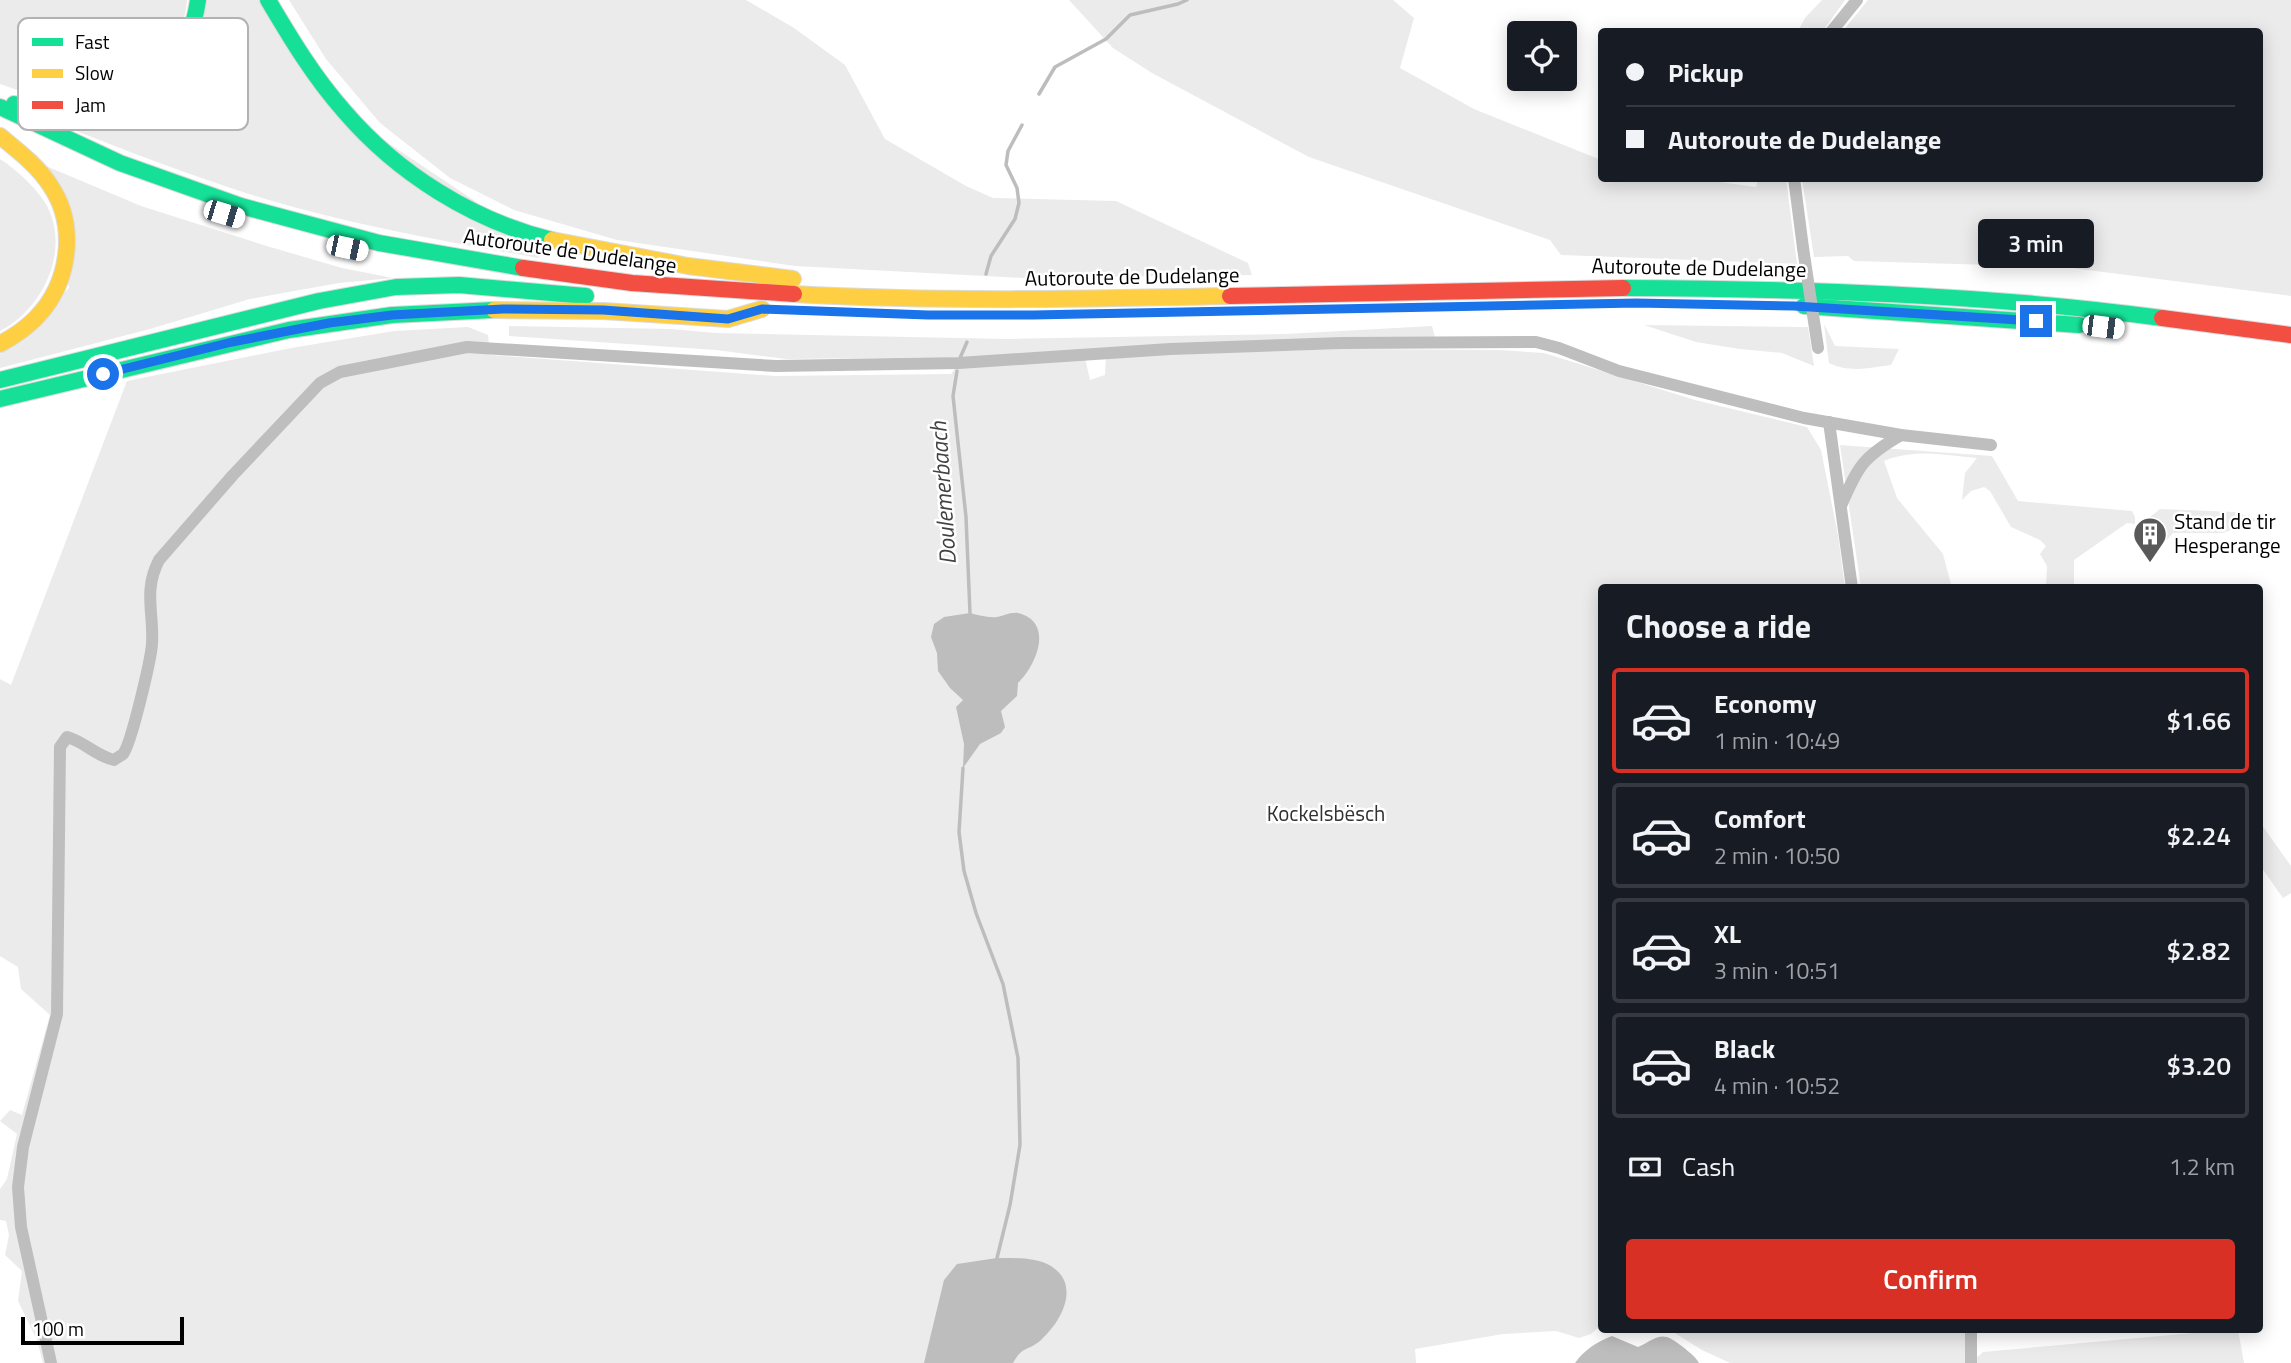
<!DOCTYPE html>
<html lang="en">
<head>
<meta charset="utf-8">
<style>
	body { margin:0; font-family:"Titillium Web",sans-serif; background:#242831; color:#f1f3f6; height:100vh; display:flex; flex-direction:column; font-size:26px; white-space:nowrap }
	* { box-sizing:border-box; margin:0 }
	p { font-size:23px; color:#9ea1a6 }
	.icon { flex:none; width:38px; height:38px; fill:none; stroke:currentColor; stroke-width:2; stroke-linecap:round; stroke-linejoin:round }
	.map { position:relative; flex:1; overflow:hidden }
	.side { position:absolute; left:1598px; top:584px; width:665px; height:749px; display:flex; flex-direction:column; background:#171b24; border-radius:7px; box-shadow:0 4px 18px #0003 }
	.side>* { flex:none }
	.guide { position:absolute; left:1598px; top:28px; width:665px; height:154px; border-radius:7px; box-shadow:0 4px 18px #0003; display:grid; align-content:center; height:154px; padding:0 28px; background:#171b24 }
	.tools { position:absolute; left:1507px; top:21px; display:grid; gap:14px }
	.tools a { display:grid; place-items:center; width:70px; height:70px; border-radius:7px; background:#171b24; box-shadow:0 4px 18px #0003; font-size:35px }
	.scale { position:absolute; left:21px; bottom:18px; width:163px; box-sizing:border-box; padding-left:7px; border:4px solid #000; border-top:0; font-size:19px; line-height:24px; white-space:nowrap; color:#000; -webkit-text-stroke:5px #fff; paint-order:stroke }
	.end { position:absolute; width:32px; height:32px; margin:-16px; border:9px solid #1a73e8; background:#fff; box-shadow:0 0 0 4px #fff }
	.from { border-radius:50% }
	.bubble { position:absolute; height:49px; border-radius:7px; background:#171b24; box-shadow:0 4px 18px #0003; font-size:23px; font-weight:600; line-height:49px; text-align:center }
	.car { position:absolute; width:21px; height:42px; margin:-21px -10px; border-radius:9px; box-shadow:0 0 5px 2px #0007; background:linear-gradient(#fff 24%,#345 0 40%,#fff 0 76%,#345 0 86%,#fff 0) }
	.guide b { display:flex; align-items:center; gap:24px; height:66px; font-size:26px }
	.guide b+b { border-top:2px solid #363941 }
	.guide i { width:18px; height:18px; background:#f1f3f6 }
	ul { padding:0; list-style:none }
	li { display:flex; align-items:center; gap:21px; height:105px; margin:0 14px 10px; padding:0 14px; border:4px solid #363941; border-radius:7px }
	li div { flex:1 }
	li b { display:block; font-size:26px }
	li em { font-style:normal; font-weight:600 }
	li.on { border-color:#d93025 }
	li>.icon { width:63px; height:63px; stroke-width:1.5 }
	h2 { padding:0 28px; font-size:32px; line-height:84px }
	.pay { display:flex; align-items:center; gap:18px; height:77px; padding:0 28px; font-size:26px }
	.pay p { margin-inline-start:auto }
	.primary-button { display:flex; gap:14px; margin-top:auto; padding:14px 28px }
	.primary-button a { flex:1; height:80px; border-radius:7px; background:#d93025; color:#fff; font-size:28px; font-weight:600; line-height:80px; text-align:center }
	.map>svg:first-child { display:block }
</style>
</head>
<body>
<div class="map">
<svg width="2291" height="1363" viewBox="0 0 2291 1363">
	<rect width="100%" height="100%" fill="#fff"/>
	<g fill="#ebebeb">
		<path d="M0,0H187C182,64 124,105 62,102C42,101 19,90 0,84Z"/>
		<path d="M206,0H259L327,102L542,246L539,258C446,242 353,225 262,198C194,177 127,151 61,125L142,104Z"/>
		<path d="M289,0H746L794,28L845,65L885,139L966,186L993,198L1116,201L1248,263L1252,275L1024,278L795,266L617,240L514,210L450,178L380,123L326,59Z"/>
		<path d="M1069,0H1393L1414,18L1400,68L1474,109L1601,160V178H1690L1756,187L1758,179H1786L1797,264L1561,255L1550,240L1309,157L1152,73L1113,48Z"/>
		<path d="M1822,0H1845L1823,31H1798L1805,18Z"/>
		<path d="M1868,0H2291V296L2064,267L1854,261L1848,256L1814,257L1802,179L2259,178V32L1843,31Z"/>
		<path d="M0,159C16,169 41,192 49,210C69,255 41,310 0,331Z"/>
		<path d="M46,166L141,206L270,247L342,268L393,278L339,283L250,299L150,329L0,368V354L69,288Z"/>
		<path d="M1824,324L1835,346L1899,349L1891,365C1869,368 1850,373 1829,363Z"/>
		<path d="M1644,325L1808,327L1814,366L1782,353L1740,349L1696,342Z"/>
		<path d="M509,326L671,329L716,333L1008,339L1286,334L1432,326L1435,337L969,357L786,359L716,350L509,336Z"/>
		<path d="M468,327L488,335L490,355L775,376L951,374L955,368L1085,358L1090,380L1105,375L1106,356L1342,349L1500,350L1544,353L1695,400L1807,427L1821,450L1838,535L1845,588H1601V1325L1591,1334L1579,1338L1556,1331L1503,1334L1415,1349L1416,1363H43L37,1340L18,1301L22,1271L5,1255L9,1235L6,1221L0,1220V1189L7,1179L17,1134L0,1121L10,1110L22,1115L50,1015L21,989L18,967L0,956V679L11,685L127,381L291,348L394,331Z"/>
		<path d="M1840,445L1992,456L2018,501L2132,511L2135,517V524L2127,523L2074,560V588H2046L2047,566L2040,554L2046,546L2040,540L2011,527L1990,491L1984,487L1971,491L1962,500L1965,473L1977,458C1945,455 1914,448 1884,461L1897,498L1943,554L1952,588H1861Z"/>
		<path d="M2160,509L2235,512L2258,520L2223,533H2173L2159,549L2143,533L2144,522Z"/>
		<path d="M2259,821L2291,866V893L2283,898L2259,864Z"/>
		<path d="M1670,1330H1965V1363H1730L1702,1350Z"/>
		<path d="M2227,1330H2238L2244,1363H1971L1983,1352Z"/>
	</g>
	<g fill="#bdbdbd">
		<path d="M970,613C978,615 988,618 997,617C1003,616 1011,612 1018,613C1055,622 1036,666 1018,683L1017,696L1001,711L1005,727L1001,733L980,744L963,768L964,744L956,707L963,700L950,688L938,671L937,653L931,637L934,624L944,617Z"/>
		<path d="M997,1258C1013,1258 1036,1257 1051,1266C1081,1285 1062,1321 1041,1340C1029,1351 1023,1345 1013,1363H924L944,1280L957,1264Z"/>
		<path d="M1612,1336L1638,1347C1660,1336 1662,1330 1683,1347C1689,1352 1695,1356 1699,1363H1575C1585,1349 1597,1342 1612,1336Z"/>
	</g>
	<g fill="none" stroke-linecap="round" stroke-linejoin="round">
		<g stroke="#bdbdbd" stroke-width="3.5">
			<path d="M1039,94L1055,67L1106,39L1130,15L1178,4L1187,0"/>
			<path d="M986,274L991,256L1015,219L1019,203L1017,188L1006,165L1008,151L1022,125"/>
			<path d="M960,358L967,342"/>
			<path d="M957,371L953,396L966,517L970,613"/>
			<path d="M963,768L959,832L964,871L976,913L1003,984L1018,1058L1020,1145L1010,1205L997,1258"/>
		</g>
		<g stroke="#dbdbdb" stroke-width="18">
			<g id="fast">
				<path d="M268,0C291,39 314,77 344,111C397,173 473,221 552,240"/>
				<path d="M14,104C38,109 64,115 89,111C150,103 190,59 198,0"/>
				<path d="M0,107L120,163L241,206L379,243L523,268"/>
				<path d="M1623,288C1803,289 1984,294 2162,318"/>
				<path d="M1804,306L2079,325"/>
				<path d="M0,380L319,301L396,287L459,285L586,296"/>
				<path d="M0,399L289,330L392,315L494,310"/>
			</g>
		</g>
		<g stroke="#dbdbdb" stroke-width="18">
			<g id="slow">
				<path d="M0,136C18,151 37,165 50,185C78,226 70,284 35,319C25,329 13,337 0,344"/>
				<path d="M552,240L688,266L793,279"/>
				<path d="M794,294C939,302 1084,299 1230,296"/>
				<path d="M494,310L603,311L728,319L762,309"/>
			</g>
		</g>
		<g stroke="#dbdbdb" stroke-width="18">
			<g id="jam">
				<path d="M523,268L632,283L794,294"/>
				<path d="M1230,296L1623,288"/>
				<path d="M2162,318L2291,335"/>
			</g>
		</g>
		<g stroke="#bebebe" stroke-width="12">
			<path d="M1831,32L1857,0"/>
			<path d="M1794,178L1803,248"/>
			<path d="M1829,422L1852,588"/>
			<path d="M1841,506C1858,466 1863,457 1901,435"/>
			<path d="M51,1363L21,1227L18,1187L23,1147L57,1014L60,747L67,737C85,742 96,756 114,760C115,759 122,755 123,754C131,745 151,659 152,644C154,612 143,591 159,560L233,475L320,383L340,372L467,347L776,366L959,363L1170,349L1342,343L1536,342L1559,348L1619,371L1804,418L1901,435L1991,445"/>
			<path d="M1971,1363V1330"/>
		</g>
		<use href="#fast" stroke="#16e098" stroke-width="16"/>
		<use href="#slow" stroke="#ffcf43" stroke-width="16"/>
		<use href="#jam" stroke="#f24e42" stroke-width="16"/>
		<path stroke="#bebebe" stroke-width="12" d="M1803,248L1818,348"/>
	</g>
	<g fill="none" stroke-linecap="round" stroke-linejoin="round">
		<path stroke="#1a73e8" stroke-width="9" d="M103,374L232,342L329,323L392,315L503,309L603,310L728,319L762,309L928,315H1033L1636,303L1794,306L2036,321"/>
	</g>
	<defs>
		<g id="building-pin" transform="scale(1.75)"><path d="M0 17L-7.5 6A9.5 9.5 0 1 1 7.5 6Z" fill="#595959" stroke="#fff"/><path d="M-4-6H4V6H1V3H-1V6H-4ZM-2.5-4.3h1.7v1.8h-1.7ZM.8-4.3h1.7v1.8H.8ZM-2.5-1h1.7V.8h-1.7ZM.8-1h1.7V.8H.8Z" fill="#fff"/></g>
	</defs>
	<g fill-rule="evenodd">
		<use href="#building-pin" x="2150" y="534"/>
	</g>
	<g text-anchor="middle" stroke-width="5" stroke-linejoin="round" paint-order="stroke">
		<g font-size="21" fill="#000" stroke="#fff">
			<text transform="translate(570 251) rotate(8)" y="7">Autoroute de Dudelange</text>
			<text transform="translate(1699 268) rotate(1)" y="7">Autoroute de Dudelange</text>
			<text transform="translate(1132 277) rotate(-1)" y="7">Autoroute de Dudelange</text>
		</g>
		<g font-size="21" fill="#000" stroke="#fff" text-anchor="start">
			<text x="2174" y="529">Stand de tir<tspan x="2174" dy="24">Hesperange</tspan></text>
		</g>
		<g font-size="21" fill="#313131" stroke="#fff">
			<text x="1326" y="821">Kockelsbësch</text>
		</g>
		<g font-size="23" font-style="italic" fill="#424242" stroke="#fff">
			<text transform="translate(943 493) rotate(-94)" y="8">Doulemerbaach</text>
		</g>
	</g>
	<rect x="18" y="18" width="230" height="112" rx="10" fill="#fff" stroke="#b2b2b2" stroke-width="2"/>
	<rect x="32" y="38" width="31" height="8" fill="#16e098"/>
	<rect x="32" y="69" width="31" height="9" fill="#ffcf43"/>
	<rect x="32" y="101" width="31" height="8" fill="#f24e42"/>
	<g font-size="19" fill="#000">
		<text x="75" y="49">Fast</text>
		<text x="75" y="80">Slow</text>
		<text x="75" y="112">Jam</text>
	</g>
</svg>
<div class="tools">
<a><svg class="icon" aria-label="locate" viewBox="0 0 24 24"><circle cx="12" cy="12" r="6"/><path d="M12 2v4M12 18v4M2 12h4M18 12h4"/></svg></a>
</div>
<div class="scale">100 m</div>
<i class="end from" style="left:103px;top:374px"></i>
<i class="end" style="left:2036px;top:321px"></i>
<div class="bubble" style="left:1978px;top:219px;width:116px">3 min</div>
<i class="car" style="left:224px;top:214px;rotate:107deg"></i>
<i class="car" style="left:347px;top:248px;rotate:102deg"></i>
<i class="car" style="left:2103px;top:327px;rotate:97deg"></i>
<div class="guide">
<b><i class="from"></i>Pickup</b>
<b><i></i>Autoroute de Dudelange</b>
</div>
<section class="side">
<h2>Choose a ride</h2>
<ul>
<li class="on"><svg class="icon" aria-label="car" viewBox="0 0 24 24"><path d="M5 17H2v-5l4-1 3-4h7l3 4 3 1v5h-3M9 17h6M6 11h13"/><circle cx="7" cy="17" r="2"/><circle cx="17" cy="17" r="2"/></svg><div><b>Economy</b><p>1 min · 10:49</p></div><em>$1.66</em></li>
<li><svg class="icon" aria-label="car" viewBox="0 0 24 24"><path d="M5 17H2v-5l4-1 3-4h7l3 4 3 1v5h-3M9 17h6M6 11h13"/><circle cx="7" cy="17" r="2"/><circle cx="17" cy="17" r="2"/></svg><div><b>Comfort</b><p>2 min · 10:50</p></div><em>$2.24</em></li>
<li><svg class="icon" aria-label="car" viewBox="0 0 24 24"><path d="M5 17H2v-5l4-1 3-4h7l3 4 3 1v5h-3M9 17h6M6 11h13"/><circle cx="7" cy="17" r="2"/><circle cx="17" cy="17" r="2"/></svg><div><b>XL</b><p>3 min · 10:51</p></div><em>$2.82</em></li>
<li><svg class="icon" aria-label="car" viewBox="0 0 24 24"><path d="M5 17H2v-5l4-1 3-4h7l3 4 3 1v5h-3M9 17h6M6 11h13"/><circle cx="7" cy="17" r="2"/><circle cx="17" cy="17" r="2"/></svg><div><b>Black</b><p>4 min · 10:52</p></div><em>$3.20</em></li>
</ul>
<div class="pay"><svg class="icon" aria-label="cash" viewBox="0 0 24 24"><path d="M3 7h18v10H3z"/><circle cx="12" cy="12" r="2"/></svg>Cash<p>1.2 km</p></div>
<div class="primary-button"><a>Confirm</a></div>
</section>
</div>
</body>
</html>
